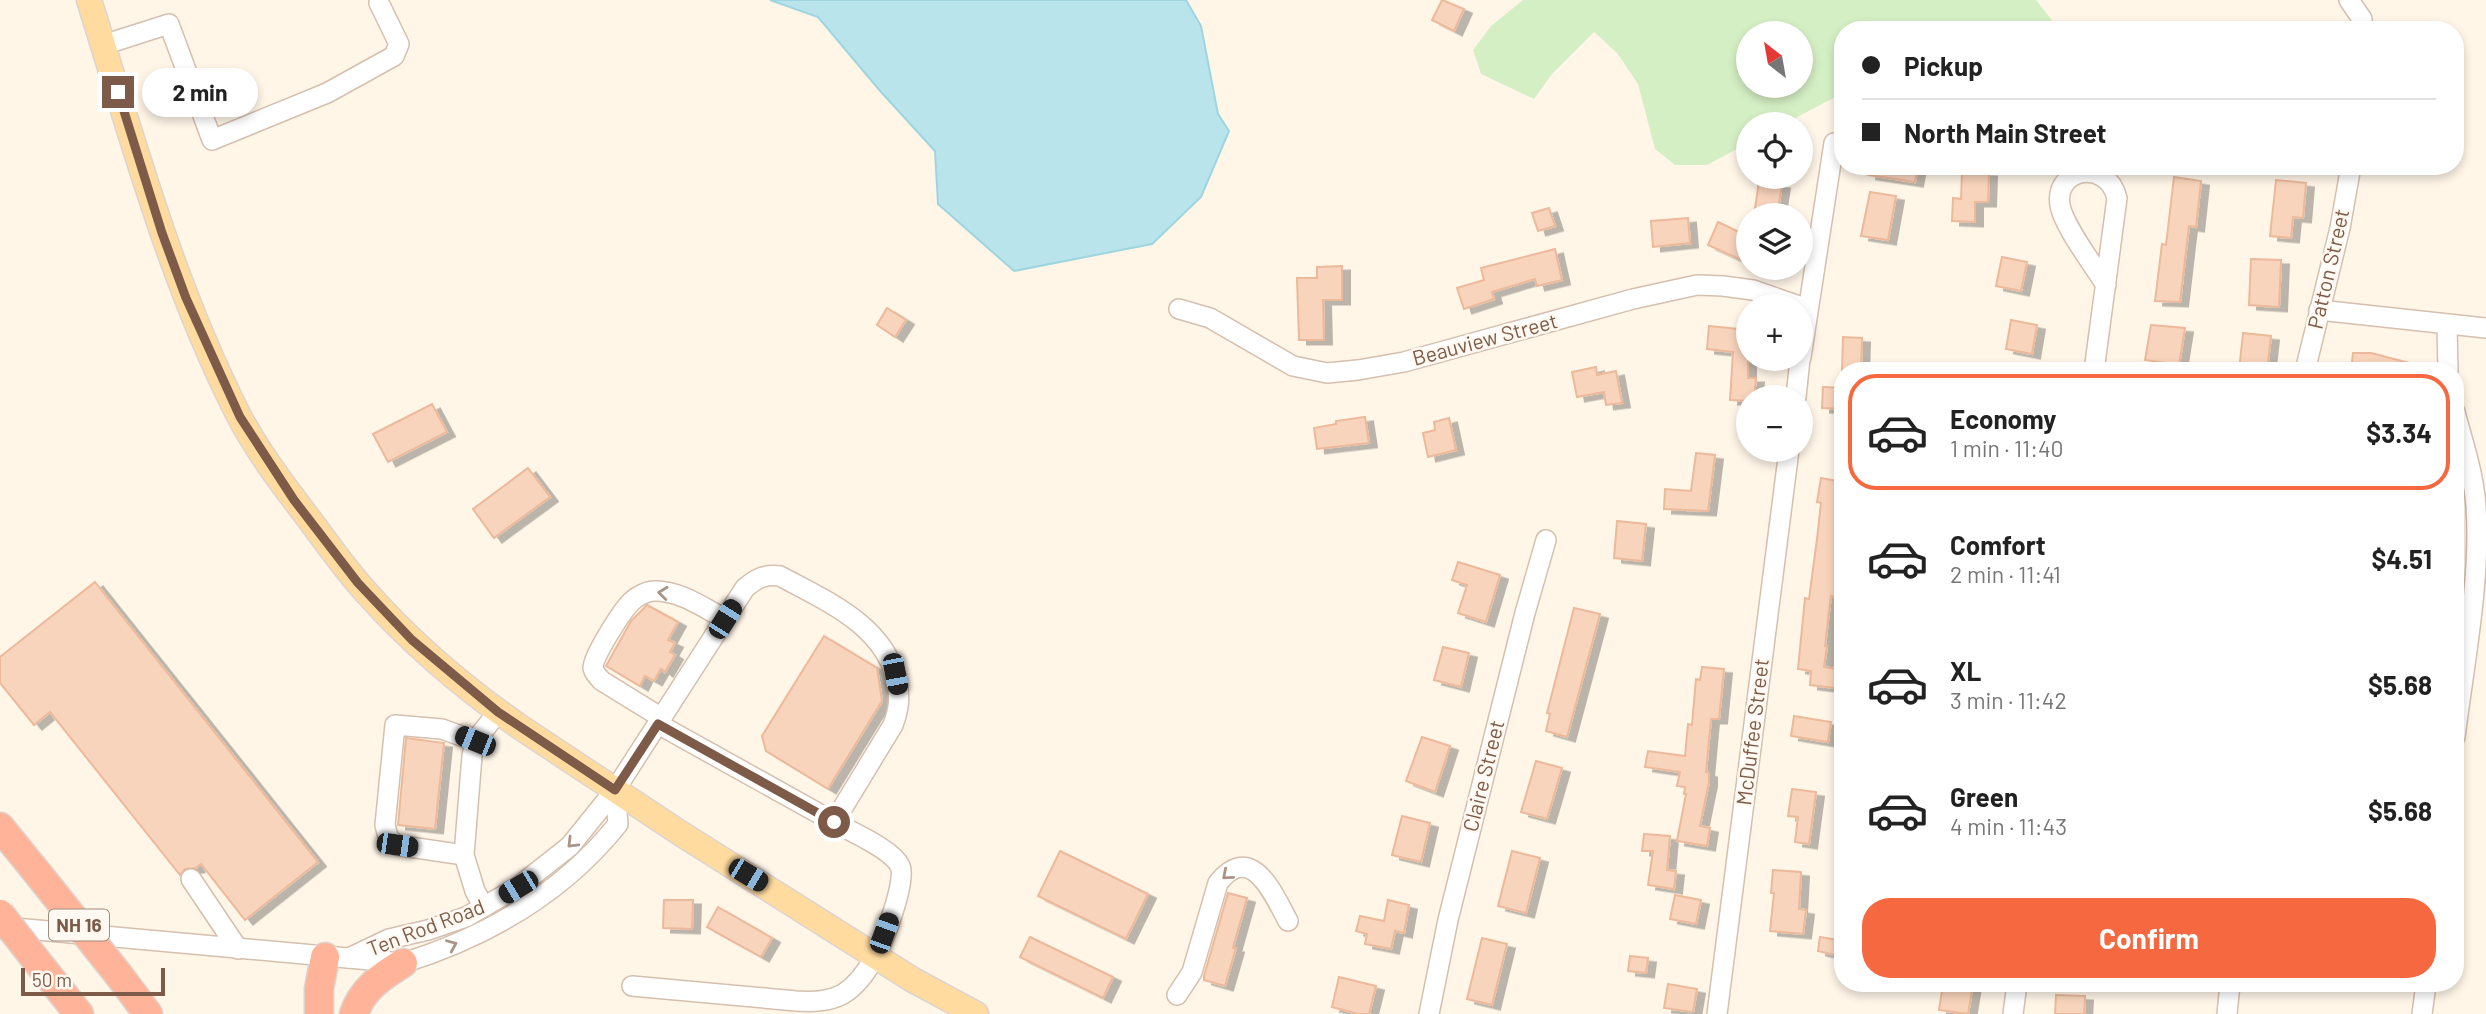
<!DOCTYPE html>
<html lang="en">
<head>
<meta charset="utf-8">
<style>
	body { margin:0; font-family:Barlow,sans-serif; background:#f6f6f6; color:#222; height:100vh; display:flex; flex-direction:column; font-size:26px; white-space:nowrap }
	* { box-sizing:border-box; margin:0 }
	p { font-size:23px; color:#767676 }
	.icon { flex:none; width:38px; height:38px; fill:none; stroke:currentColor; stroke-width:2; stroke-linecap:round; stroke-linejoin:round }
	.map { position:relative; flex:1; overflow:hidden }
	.drawer { position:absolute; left:1834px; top:362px; width:630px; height:630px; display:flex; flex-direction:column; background:#fff; border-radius:28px; box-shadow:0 4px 10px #0003 }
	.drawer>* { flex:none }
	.banner { position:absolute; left:1834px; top:21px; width:630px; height:154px; border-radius:28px; box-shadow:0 4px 10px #0003; display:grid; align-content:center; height:154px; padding:0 28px; background:#fff }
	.needle { width:46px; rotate:329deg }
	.buttons { position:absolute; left:1736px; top:21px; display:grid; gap:14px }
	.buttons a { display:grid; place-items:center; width:77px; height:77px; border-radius:50%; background:#fff; box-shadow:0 4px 10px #0003; font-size:35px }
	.scale { position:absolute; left:21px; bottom:18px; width:144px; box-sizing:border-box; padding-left:7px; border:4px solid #7d5b48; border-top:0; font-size:19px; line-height:24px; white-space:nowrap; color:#7d5b48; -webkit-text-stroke:5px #fff9f1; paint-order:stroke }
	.end { position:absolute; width:32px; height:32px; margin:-16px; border:9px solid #7d5b48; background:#fff; box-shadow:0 0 0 4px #fff }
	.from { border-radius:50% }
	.bubble { position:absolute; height:49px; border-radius:24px; background:#fff; box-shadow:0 4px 10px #0003; font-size:23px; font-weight:700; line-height:49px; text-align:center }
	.car { position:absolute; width:21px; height:42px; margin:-21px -10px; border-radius:9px; box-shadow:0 0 5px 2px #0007; background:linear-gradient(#222 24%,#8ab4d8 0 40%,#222 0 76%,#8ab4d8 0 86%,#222 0) }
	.banner b { display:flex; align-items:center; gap:24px; height:66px; font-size:26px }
	.banner b+b { border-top:2px solid #e0e0e0 }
	.banner i { width:18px; height:18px; background:#222 }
	ul { padding:12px 0 0; list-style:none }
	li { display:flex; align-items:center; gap:21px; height:116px; margin:0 14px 10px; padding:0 14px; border:4px solid transparent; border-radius:28px }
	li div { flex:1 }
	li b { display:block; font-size:26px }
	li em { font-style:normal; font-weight:700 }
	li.on { border-color:#f66840 }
	li>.icon { width:63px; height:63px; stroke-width:1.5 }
	.action { display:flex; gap:14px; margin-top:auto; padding:14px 28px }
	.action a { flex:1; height:80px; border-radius:28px; background:#f66840; color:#fff; font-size:28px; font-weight:700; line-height:80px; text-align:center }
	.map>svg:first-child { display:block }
</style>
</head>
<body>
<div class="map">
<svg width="2486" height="1014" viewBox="0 0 2486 1014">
	<defs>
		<filter id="shadow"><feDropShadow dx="8" dy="4.5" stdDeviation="0" flood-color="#0004"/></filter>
	</defs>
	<rect width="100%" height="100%" fill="#fff6e8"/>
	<path fill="#d5efc4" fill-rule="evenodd" d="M1523,0H2036L2060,30H1843V93L1784,124H1748V143L1707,165H1675L1655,149L1638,84L1617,53L1594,32L1552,74L1534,99L1481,74L1473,50L1491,26ZM1748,33H1801V86H1748Z"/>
	<path fill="#b9e4ec" stroke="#9ed5df" stroke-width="2" d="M770,0H1186L1201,26L1218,114L1229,131L1201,197L1152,244L1014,271L938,204L935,151L881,92L818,17Z"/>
	<g fill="#f8d4bc" stroke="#ecb99a" stroke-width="2" filter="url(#shadow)">
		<path d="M1442,0L1464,9L1454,31L1432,20Z"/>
		<path d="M1869,166H1918L1915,182L1868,175Z"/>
		<path d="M1962,171L1989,172L1988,202H1975V222L1952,221L1953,198L1961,199Z"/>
		<path d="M2174,177L2201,181L2196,227L2189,226L2180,302L2155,301L2162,244L2166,245Z"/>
		<path d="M2276,180L2306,183L2303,218L2293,217L2291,238L2270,236Z"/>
		<path d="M1759,181L1782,184L1777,215H1754Z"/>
		<path d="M1870,192L1896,196L1888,240L1861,236Z"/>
		<path d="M1549,208L1555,226L1538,231L1532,213Z"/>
		<path d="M1688,218L1690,243L1653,247L1651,221Z"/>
		<path d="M1718,222L1741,233L1739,237L1748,242V263L1708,245Z"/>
		<path d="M1555,249L1562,280L1537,286L1535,279L1492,292L1494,299L1464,309L1457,288L1484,280L1481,268Z"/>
		<path d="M2002,257L2027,262L2021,291L1996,286Z"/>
		<path d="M2251,259L2281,260L2279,307L2249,305Z"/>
		<path d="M1342,266V300H1323L1324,340H1299L1297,278H1317V267Z"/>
		<path d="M887,308L906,320L895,337L877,325Z"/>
		<path d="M2011,320L2037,325L2032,354L2006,349Z"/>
		<path d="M2151,325L2185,328L2179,365L2145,360Z"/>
		<path d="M1709,326L1748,330V378H1756L1754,397H1748V401L1730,400L1733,352L1707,349Z"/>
		<path d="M2243,333L2271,336L2267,371H2239Z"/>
		<path d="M1843,337L1862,338L1861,371H1842Z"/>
		<path d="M2353,353H2371L2421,366L2420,371H2351Z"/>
		<path d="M1596,367L1597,375L1616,371L1622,403L1606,405L1604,392L1577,397L1572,372Z"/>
		<path d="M1823,387L1843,388V409L1822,408Z"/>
		<path d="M432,404L447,432L388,462L373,434Z"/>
		<path d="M1365,417L1369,443L1317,449L1314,428L1336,424V421Z"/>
		<path d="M1449,418L1456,450L1428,457L1423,433L1435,430L1434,422Z"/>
		<path d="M1696,453L1715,455L1708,511L1664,509L1665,489L1691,491Z"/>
		<path d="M528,468L550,497L494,538L473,509Z"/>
		<path d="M1821,478L1843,482V554L1840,573L1843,574V598L1831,596L1825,646H1827L1824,667L1837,669L1835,688L1810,685L1811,671L1798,669L1805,598L1809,599L1817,539L1821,503L1817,502Z"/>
		<path d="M1617,521L1646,524L1642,561L1614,558Z"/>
		<path d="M1458,562L1500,575L1486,622L1458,613L1467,585L1452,580Z"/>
		<path d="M95,582L318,862L245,920L201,864L196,868L185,869L180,875L50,712L34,725L0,683V657Z"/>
		<path d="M647,605L678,622L668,640L675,643L670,652L675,655L665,672L661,669L654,681L645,676L640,686L606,666L631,621Z"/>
		<path d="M1574,608L1600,614L1567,737L1546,731L1550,714L1547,713Z"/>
		<path d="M824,636L877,668L882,701L828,789L766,751L762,736Z"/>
		<path d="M1443,647L1469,653L1461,687L1434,680Z"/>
		<path d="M1702,667L1724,669L1719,719H1711L1706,772L1709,773V782L1700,826L1710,828L1707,846L1677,841L1686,794H1684L1685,787L1677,786L1680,772L1645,767L1648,751L1685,756L1688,724L1692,725L1696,679L1700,680Z"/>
		<path d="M1794,716L1831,722L1828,742L1791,736Z"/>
		<path d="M1422,737L1450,746L1435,792L1406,781Z"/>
		<path d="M406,738L444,743L435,829L398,825Z"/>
		<path d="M1536,761L1562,768L1547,819L1521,812Z"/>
		<path d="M1792,789L1816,792L1809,844L1795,842L1798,817L1788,816Z"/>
		<path d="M1402,816L1430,823L1421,862L1392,855Z"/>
		<path d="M1644,834L1670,836L1667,870L1676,871L1674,889L1648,885L1653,851H1642Z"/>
		<path d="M1060,851L1148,894L1126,939L1038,896Z"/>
		<path d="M1512,851L1540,858L1526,913L1498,906Z"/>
		<path d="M1773,870L1801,872L1799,909L1806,910L1803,934L1770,931L1774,893H1771Z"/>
		<path d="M1228,893L1247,898L1233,948H1236L1225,986L1204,980V976Z"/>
		<path d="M1675,895L1701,900L1696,924L1670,919Z"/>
		<path d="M664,900H693L692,929L663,928Z"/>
		<path d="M1388,900L1409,905L1404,933L1395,931L1391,949L1365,944L1367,934L1356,931L1360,916L1384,921Z"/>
		<path d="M718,907L772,938L761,957L707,927Z"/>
		<path d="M1030,937L1113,977L1103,998L1020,957Z"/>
		<path d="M1820,937L1838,940L1835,955L1818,951Z"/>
		<path d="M1482,938L1507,944L1492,1005L1467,999Z"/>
		<path d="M1630,956L1648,958L1646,973L1628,971Z"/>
		<path d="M1339,977L1376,986L1369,1014H1358L1332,1007Z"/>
		<path d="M1668,984L1697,989L1693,1012L1664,1008Z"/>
		<path d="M1943,984H1973L1968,1014L1939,1010Z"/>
		<path d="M2056,995L2085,996L2084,1014H2055Z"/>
	</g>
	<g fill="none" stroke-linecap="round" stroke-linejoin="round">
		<g stroke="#d5bfae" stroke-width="22">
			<g id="minor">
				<path d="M2349,0L2362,19L2363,30"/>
				<path d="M103,45L169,24L212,140L327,93L394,56L399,44L379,3"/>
				<path d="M1179,309L1210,318L1293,366L1327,373L1358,370L1404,362L1633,299L1697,285L1723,286L1753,290L1799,306"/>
				<path d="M2319,310L2486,328"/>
				<path d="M2447,325L2448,371"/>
				<path d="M1801,357L1834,143"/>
				<path d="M2094,371L2117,198C2107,158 2054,168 2060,205C2063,225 2094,266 2106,285"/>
				<path d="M2305,371L2340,228L2351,166"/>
				<path d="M1796,397L1800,359"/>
				<path d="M2455,412C2463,443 2474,474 2476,507C2481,579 2464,665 2455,737"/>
				<path d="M662,718L602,681C599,678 594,673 593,668C593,656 622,611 631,602C637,596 647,591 655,591C681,591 704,608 725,619"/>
				<path d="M658,724L834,822"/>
				<path d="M475,741L498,712"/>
				<path d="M464,855L396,845L388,837L385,825L395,725L442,729L475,741L472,756L464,855L475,891L484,907"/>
				<path d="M191,879L238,949"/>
				<path d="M4,927L403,963C486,937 563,893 618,824L615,790"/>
				<path d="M349,958L389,939L428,930L466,917L518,887L570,846L615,790L745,588C757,578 765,574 780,576C826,601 885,625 897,682C900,699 899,709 893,725L834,822C851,832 892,849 900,866C907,881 883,943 874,958C867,971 856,986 843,994C828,1002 812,1002 796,1001L632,986"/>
				<path d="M1177,995L1192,972L1218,883C1251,841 1273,893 1288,921"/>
				<path d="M1429,1014L1448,920L1525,613L1546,540"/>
				<path d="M1717,1014L1789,450"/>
				<path d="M2013,1014L2017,984"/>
				<path d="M2227,1014L2230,984"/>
				<path d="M2422,1014L2426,984"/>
			</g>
		</g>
		<g stroke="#ddd4cf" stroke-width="27">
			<path id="major" d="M89,0C133,140 171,282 238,414C257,451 284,486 309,519C327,543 345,569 365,591C410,642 464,688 520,727L680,833L913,980L976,1014"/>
		</g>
		<g stroke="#ddd4cf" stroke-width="31">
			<g id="highway">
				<path d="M0,827L39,875"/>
				<path d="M43,969L79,1014"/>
				<path d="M118,974L148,1014"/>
				<path d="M319,1014V989L325,957"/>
				<path d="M354,1014C362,989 382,976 403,963"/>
			</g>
		</g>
		<use href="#minor" stroke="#fff" stroke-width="19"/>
		<use href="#major" stroke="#ffdb9f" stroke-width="24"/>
		<use href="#highway" stroke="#ffb399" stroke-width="28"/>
		<g stroke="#ddd4cf" stroke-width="31" stroke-linecap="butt">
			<g id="highway-bridge">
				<path d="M39,875L118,974"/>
				<path d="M0,914L43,969"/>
			</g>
		</g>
		<use href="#highway-bridge" stroke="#ffb399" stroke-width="28"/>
	</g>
	<defs><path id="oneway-chevron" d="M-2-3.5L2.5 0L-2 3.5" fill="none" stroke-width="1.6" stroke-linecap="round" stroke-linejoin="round" transform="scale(1.75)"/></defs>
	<g stroke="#aa9488">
		<use href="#oneway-chevron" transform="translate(663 593) rotate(-174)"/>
		<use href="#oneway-chevron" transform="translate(572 843) rotate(135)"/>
		<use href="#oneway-chevron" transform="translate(1227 875) rotate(139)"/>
		<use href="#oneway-chevron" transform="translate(452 945) rotate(-23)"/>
	</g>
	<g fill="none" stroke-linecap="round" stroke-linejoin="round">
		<path stroke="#7d5b48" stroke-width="9" d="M118,92L162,233L186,298L240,417L294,500L358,583L412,640L498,712L615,790L658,724L834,822"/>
	</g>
	<g text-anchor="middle" stroke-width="5" stroke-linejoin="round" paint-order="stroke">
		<rect fill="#fff9f1" stroke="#a48a7b" stroke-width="2" x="49" y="909.5" width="60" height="31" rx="5"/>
		<g font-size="19" font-weight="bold" fill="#7d5b48">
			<text x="79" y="932">NH 16</text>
		</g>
		<g font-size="21" fill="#7d5b48" stroke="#fff9f1">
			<text transform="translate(2329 269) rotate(-77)" y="7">Patton Street</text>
			<text transform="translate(1485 340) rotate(-15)" y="7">Beauview Street</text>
			<text transform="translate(1753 732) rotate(-83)" y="7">McDuffee Street</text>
			<text transform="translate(1484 776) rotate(-76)" y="7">Claire Street</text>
			<text transform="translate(426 928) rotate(-21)" y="7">Ten Rod Road</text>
		</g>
	</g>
</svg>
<div class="buttons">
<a><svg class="needle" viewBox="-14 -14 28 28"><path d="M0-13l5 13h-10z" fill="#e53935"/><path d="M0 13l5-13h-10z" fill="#767676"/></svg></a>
<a><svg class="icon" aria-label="locate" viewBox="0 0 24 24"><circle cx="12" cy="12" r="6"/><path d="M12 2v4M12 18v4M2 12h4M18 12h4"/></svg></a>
<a><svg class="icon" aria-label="layers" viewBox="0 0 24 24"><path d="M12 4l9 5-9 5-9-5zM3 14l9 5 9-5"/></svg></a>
<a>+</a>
<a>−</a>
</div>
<div class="scale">50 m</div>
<i class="end from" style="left:834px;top:822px"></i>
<i class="end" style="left:118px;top:92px"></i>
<div class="bubble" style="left:142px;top:68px;width:116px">2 min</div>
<i class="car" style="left:725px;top:619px;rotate:32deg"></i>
<i class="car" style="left:895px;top:674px;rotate:169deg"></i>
<i class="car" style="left:475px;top:741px;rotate:292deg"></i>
<i class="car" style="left:397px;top:845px;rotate:98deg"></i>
<i class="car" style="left:748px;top:875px;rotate:121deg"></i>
<i class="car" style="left:518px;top:887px;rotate:239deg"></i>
<i class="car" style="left:884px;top:933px;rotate:20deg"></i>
<div class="banner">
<b><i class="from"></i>Pickup</b>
<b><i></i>North Main Street</b>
</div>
<section class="drawer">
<ul>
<li class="on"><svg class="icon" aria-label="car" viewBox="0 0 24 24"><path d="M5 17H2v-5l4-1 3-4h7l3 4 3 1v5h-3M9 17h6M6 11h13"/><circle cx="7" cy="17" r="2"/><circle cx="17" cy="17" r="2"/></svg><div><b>Economy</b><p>1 min · 11:40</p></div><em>$3.34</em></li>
<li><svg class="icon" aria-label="car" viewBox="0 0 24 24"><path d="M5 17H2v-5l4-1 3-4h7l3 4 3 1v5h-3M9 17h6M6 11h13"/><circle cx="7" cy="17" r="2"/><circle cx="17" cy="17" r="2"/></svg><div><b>Comfort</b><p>2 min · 11:41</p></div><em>$4.51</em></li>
<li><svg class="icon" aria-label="car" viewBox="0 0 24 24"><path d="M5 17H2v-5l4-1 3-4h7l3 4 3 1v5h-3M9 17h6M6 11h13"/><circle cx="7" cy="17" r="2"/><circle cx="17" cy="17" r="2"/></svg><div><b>XL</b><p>3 min · 11:42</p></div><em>$5.68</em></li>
<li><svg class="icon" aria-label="car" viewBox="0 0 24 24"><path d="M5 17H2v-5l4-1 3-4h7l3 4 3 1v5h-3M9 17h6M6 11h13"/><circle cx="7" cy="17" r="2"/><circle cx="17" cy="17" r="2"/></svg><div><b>Green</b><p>4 min · 11:43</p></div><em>$5.68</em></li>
</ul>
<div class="action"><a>Confirm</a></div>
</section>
</div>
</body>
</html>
